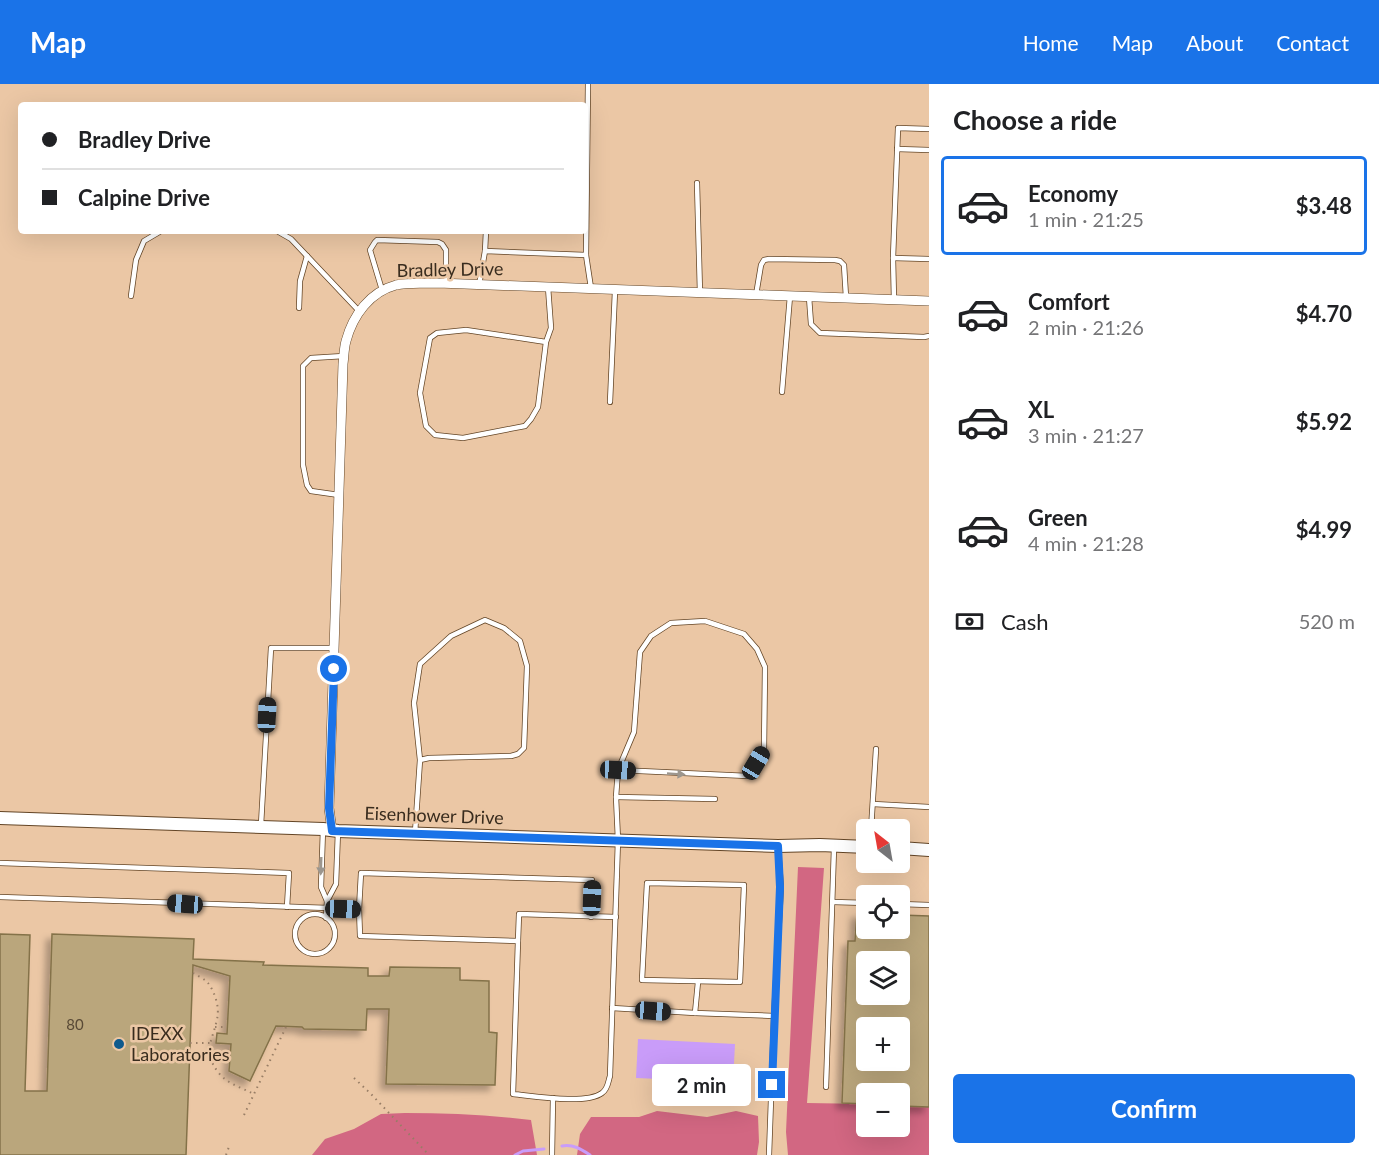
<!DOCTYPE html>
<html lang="en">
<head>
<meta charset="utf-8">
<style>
	body { margin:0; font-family:Lato,sans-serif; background:#f2f2f2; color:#202124; height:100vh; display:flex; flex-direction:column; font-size:22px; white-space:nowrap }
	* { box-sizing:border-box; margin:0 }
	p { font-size:20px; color:#757577 }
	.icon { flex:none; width:33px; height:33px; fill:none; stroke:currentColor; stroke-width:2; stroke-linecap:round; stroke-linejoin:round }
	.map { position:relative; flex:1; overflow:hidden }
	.sheet { display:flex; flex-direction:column; background:#fff; width:450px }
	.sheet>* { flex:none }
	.top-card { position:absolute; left:18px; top:18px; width:570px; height:132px; border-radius:6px; box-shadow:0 6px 24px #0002; display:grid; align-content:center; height:132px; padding:0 24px; background:#fff }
	.needle { width:39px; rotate:329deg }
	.buttons { position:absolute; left:856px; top:735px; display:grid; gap:12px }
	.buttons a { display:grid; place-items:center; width:54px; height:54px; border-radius:6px; background:#fff; box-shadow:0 6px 24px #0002; font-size:30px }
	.end { position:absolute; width:27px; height:27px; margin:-14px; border:8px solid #1a73e8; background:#fff; box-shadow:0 0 0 3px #fff }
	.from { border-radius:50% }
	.bubble { position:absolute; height:42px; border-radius:6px; background:#fff; box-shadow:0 6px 24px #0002; font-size:20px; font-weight:700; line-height:42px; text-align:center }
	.car { position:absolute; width:18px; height:36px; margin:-18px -9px; border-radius:8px; box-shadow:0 0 4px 2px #0007; background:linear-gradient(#222 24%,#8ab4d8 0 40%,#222 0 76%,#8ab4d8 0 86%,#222 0) }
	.top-card b { display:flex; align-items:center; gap:21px; height:57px; font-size:22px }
	.top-card b+b { border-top:2px solid #e0e0e0 }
	.top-card i { width:15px; height:15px; background:#202124 }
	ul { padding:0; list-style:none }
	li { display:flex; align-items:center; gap:18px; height:99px; margin:0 12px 9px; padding:0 12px; border:3px solid transparent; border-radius:6px }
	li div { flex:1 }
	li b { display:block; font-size:22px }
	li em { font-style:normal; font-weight:700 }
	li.on { border-color:#1a73e8 }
	li>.icon { width:54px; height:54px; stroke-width:1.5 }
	h2 { padding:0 24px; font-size:27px; line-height:72px }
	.pay { display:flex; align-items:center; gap:15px; height:66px; padding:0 24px; font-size:22px }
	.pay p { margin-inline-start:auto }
	.action { display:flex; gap:12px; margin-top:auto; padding:12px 24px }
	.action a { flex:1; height:69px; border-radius:6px; background:#1a73e8; color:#fff; font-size:24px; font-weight:700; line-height:69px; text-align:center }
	header { display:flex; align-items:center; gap:36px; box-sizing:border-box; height:84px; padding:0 30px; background:#1a73e8; color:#fff }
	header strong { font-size:28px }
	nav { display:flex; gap:33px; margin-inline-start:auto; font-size:21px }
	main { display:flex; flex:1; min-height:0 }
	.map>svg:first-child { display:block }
</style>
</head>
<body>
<header>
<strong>Map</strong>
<nav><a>Home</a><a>Map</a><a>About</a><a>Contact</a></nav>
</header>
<main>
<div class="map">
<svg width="929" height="1071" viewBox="0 0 929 1071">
	<defs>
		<filter id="shadow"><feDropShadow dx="-5.5" dy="5.5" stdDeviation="3" flood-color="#0004"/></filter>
	</defs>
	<rect width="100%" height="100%" fill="#ebc7a5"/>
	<g fill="#d26782">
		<path d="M798,783L824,784L807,1019L867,1020V1042H900V1022L929,1023V1071H788L786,1048Z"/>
		<path d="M657,1027L707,1033L736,1027L758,1032L759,1058L757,1071H577L580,1050L591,1033H639Z"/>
		<path d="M405,1029C448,1029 489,1031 531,1036L537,1071H312L325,1055L354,1045L381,1030Z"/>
	</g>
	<path fill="#c99cf9" d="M638,955L735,960L733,998L636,994Z"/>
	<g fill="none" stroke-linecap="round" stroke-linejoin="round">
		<g stroke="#c99cf9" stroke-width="3">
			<path d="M562,1062C573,1060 581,1065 590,1071"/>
			<path d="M515,1071L523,1067L544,1065"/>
		</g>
	</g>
	<g fill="#baa67c" stroke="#847249" stroke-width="1.5" fill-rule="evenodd" filter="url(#shadow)">
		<path d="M857,829L867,830V844H900V831L929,832V1023L900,1022V1010H867V1020L842,1019L848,857H855ZM867,878H900V910H867ZM867,944H900V976H867Z"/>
		<path d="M0,850L30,851L25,1007H47L52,850L194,855L193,875L264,878L263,881L368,884V892H389L390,883L460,884V896L489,897V948L497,949L495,1001L386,1000L389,925H367L366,946L304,945L302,943L276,942L250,997L229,987L231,960L216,959L217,949L227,950L230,892L193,881L186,1071H0Z"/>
	</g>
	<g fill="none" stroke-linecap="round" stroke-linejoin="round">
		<g stroke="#634526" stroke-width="6">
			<g id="service">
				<path d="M897,65L929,66"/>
				<path d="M697,99L700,209"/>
				<path d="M277,147L291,155L359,227"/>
				<path d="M485,167L486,147"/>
				<path d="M586,171L588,0"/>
				<path d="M893,174L929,175"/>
				<path d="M479,201L485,167L586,171L591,204"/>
				<path d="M382,206L370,166L375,158L377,156L438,158L442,160L446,166V198"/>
				<path d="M756,211L761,181L764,176L769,175L835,176L840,177L844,181L846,213"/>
				<path d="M131,212L136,176L144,157L161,147"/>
				<path d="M809,213L811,240L820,249L924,253L929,252"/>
				<path d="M894,216L893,174L898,44L929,45"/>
				<path d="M299,224L300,197L307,172"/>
				<path d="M546,258L466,246L437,249L430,254L420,309L426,342L435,351L463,354L525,342L531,335L538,323L546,258L551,244L548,203"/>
				<path d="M782,308L790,212"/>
				<path d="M610,318L615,207"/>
				<path d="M339,411L311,407L307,401L303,381V282L311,274L344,272"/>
				<path d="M616,713L715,715"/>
				<path d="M873,720L929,723"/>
				<path d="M261,741L271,564H334"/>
				<path d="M323,745L321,803L327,817L326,834"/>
				<path d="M871,746L876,665"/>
				<path d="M415,749L420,676L429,674L511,672L518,670L524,664L527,582L520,557L504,544L485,536L451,552L420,580L414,619L420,676"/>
				<path d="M0,779L289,789L287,823"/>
				<path d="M647,799L744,801L740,898L642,896Z"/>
				<path d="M0,813L359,825"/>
				<path d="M327,817L336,800L338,747"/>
				<path d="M833,818L867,819"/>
				<path d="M900,820L929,821"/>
				<circle cx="315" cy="850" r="20"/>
				<path d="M591,833L592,796L361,789L359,825L360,852L518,857L513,1010C534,1012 586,1021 602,1009C608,1005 608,998 610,992L618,756L616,713L618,686L634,648L640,568L651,552L671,539L705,537L744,550L757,565L765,583L764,666L748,692L618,686"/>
				<path d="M518,857L519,830L616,833"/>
				<path d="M612,924L695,929L774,932"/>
				<path d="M695,929L698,898"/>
				<path d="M826,1003L834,764"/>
				<path d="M552,1071L553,1014"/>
				<path d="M769,1071L774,932L781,803L778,762"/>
			</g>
		</g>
		<g stroke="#634526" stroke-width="10">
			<path id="minor" d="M332,747L329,724L343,280C344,272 344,264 346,257C353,231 370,208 396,201C409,198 425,200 438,199L929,217"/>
		</g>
		<g stroke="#634526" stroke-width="14">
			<g id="tertiary">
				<path d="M0,734L323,745L338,747L778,762L820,761L867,763"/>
				<path d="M900,764L929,766"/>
			</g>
		</g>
		<g stroke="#977d65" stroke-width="2" stroke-dasharray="1.5 4.5" stroke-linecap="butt">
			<path d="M193,889C198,892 205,895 208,899C215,908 220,924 217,935C213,956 202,967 218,988C226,999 242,1004 254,1010"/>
			<path d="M215,943H227"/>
			<path d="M190,959H210"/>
			<path d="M354,994L371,1010L429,1071"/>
			<path d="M244,1031L286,943"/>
			<path d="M226,1071L230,1060"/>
		</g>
		<use href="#service" stroke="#fff" stroke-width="4.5"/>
		<use href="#minor" stroke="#fff" stroke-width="9"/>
		<use href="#tertiary" stroke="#fff" stroke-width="12"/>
	</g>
	<defs><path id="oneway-solid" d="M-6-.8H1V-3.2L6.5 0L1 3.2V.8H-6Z" transform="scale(1.5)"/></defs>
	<g fill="#9c968e">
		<use href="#oneway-solid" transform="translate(676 690) rotate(3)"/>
		<use href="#oneway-solid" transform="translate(321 782) rotate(92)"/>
	</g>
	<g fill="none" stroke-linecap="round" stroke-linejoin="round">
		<path stroke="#1a73e8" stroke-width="8" d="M334,585L329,724L332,747L778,762L780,803L772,1001"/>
	</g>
	<circle fill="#0f5a8d" stroke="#ebc7a5" stroke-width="2" cx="119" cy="960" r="6"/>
	<g text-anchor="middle" stroke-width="5" stroke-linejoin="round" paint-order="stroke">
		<g font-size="15" fill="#594a36">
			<text x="75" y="946">80</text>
		</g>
		<g font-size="18" fill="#392c1e" stroke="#ebc7a5">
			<text transform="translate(450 186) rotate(-1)" y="6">Bradley Drive</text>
			<text transform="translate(434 732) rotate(2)" y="6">Eisenhower Drive</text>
		</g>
		<g font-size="18" fill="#392c1e" stroke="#ebc7a5" text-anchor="start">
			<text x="131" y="956">IDEXX<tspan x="131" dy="21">Laboratories</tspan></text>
		</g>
	</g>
</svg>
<div class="buttons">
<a><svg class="needle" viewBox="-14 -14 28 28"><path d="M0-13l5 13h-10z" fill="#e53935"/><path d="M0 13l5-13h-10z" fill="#757577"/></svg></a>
<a><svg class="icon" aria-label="locate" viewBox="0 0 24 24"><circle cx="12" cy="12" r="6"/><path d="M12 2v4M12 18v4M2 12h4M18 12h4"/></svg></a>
<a><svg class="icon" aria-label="layers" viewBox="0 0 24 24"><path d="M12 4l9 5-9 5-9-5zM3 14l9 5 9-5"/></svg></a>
<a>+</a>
<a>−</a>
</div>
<i class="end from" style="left:334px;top:585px"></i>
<i class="end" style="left:772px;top:1001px"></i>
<div class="bubble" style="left:652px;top:980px;width:99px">2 min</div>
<i class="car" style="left:267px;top:631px;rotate:3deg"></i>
<i class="car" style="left:756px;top:679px;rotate:31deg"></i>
<i class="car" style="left:618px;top:686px;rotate:93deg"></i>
<i class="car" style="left:592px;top:814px;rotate:2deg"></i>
<i class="car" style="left:185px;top:820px;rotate:274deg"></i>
<i class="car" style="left:343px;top:825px;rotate:92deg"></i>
<i class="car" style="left:653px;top:927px;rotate:94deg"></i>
<div class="top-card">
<b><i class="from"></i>Bradley Drive</b>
<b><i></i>Calpine Drive</b>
</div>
</div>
<section class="sheet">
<h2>Choose a ride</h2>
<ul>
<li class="on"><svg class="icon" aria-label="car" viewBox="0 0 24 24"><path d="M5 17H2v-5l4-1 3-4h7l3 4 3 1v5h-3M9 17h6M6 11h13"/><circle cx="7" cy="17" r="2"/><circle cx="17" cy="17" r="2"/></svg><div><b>Economy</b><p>1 min · 21:25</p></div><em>$3.48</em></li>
<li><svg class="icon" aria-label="car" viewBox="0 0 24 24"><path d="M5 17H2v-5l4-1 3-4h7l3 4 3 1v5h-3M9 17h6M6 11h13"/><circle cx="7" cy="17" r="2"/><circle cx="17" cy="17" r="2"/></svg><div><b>Comfort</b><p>2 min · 21:26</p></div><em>$4.70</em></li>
<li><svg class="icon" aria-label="car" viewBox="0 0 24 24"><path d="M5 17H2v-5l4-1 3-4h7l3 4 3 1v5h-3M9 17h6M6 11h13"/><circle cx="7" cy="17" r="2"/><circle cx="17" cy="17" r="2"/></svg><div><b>XL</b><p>3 min · 21:27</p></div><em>$5.92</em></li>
<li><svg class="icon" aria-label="car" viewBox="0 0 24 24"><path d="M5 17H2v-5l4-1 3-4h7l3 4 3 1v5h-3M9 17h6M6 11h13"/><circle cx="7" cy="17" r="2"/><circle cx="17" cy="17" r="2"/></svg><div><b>Green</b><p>4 min · 21:28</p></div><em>$4.99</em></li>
</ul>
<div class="pay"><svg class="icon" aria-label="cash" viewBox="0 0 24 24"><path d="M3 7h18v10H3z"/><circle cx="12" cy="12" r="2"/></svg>Cash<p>520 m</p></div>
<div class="action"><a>Confirm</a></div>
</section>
</main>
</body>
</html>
